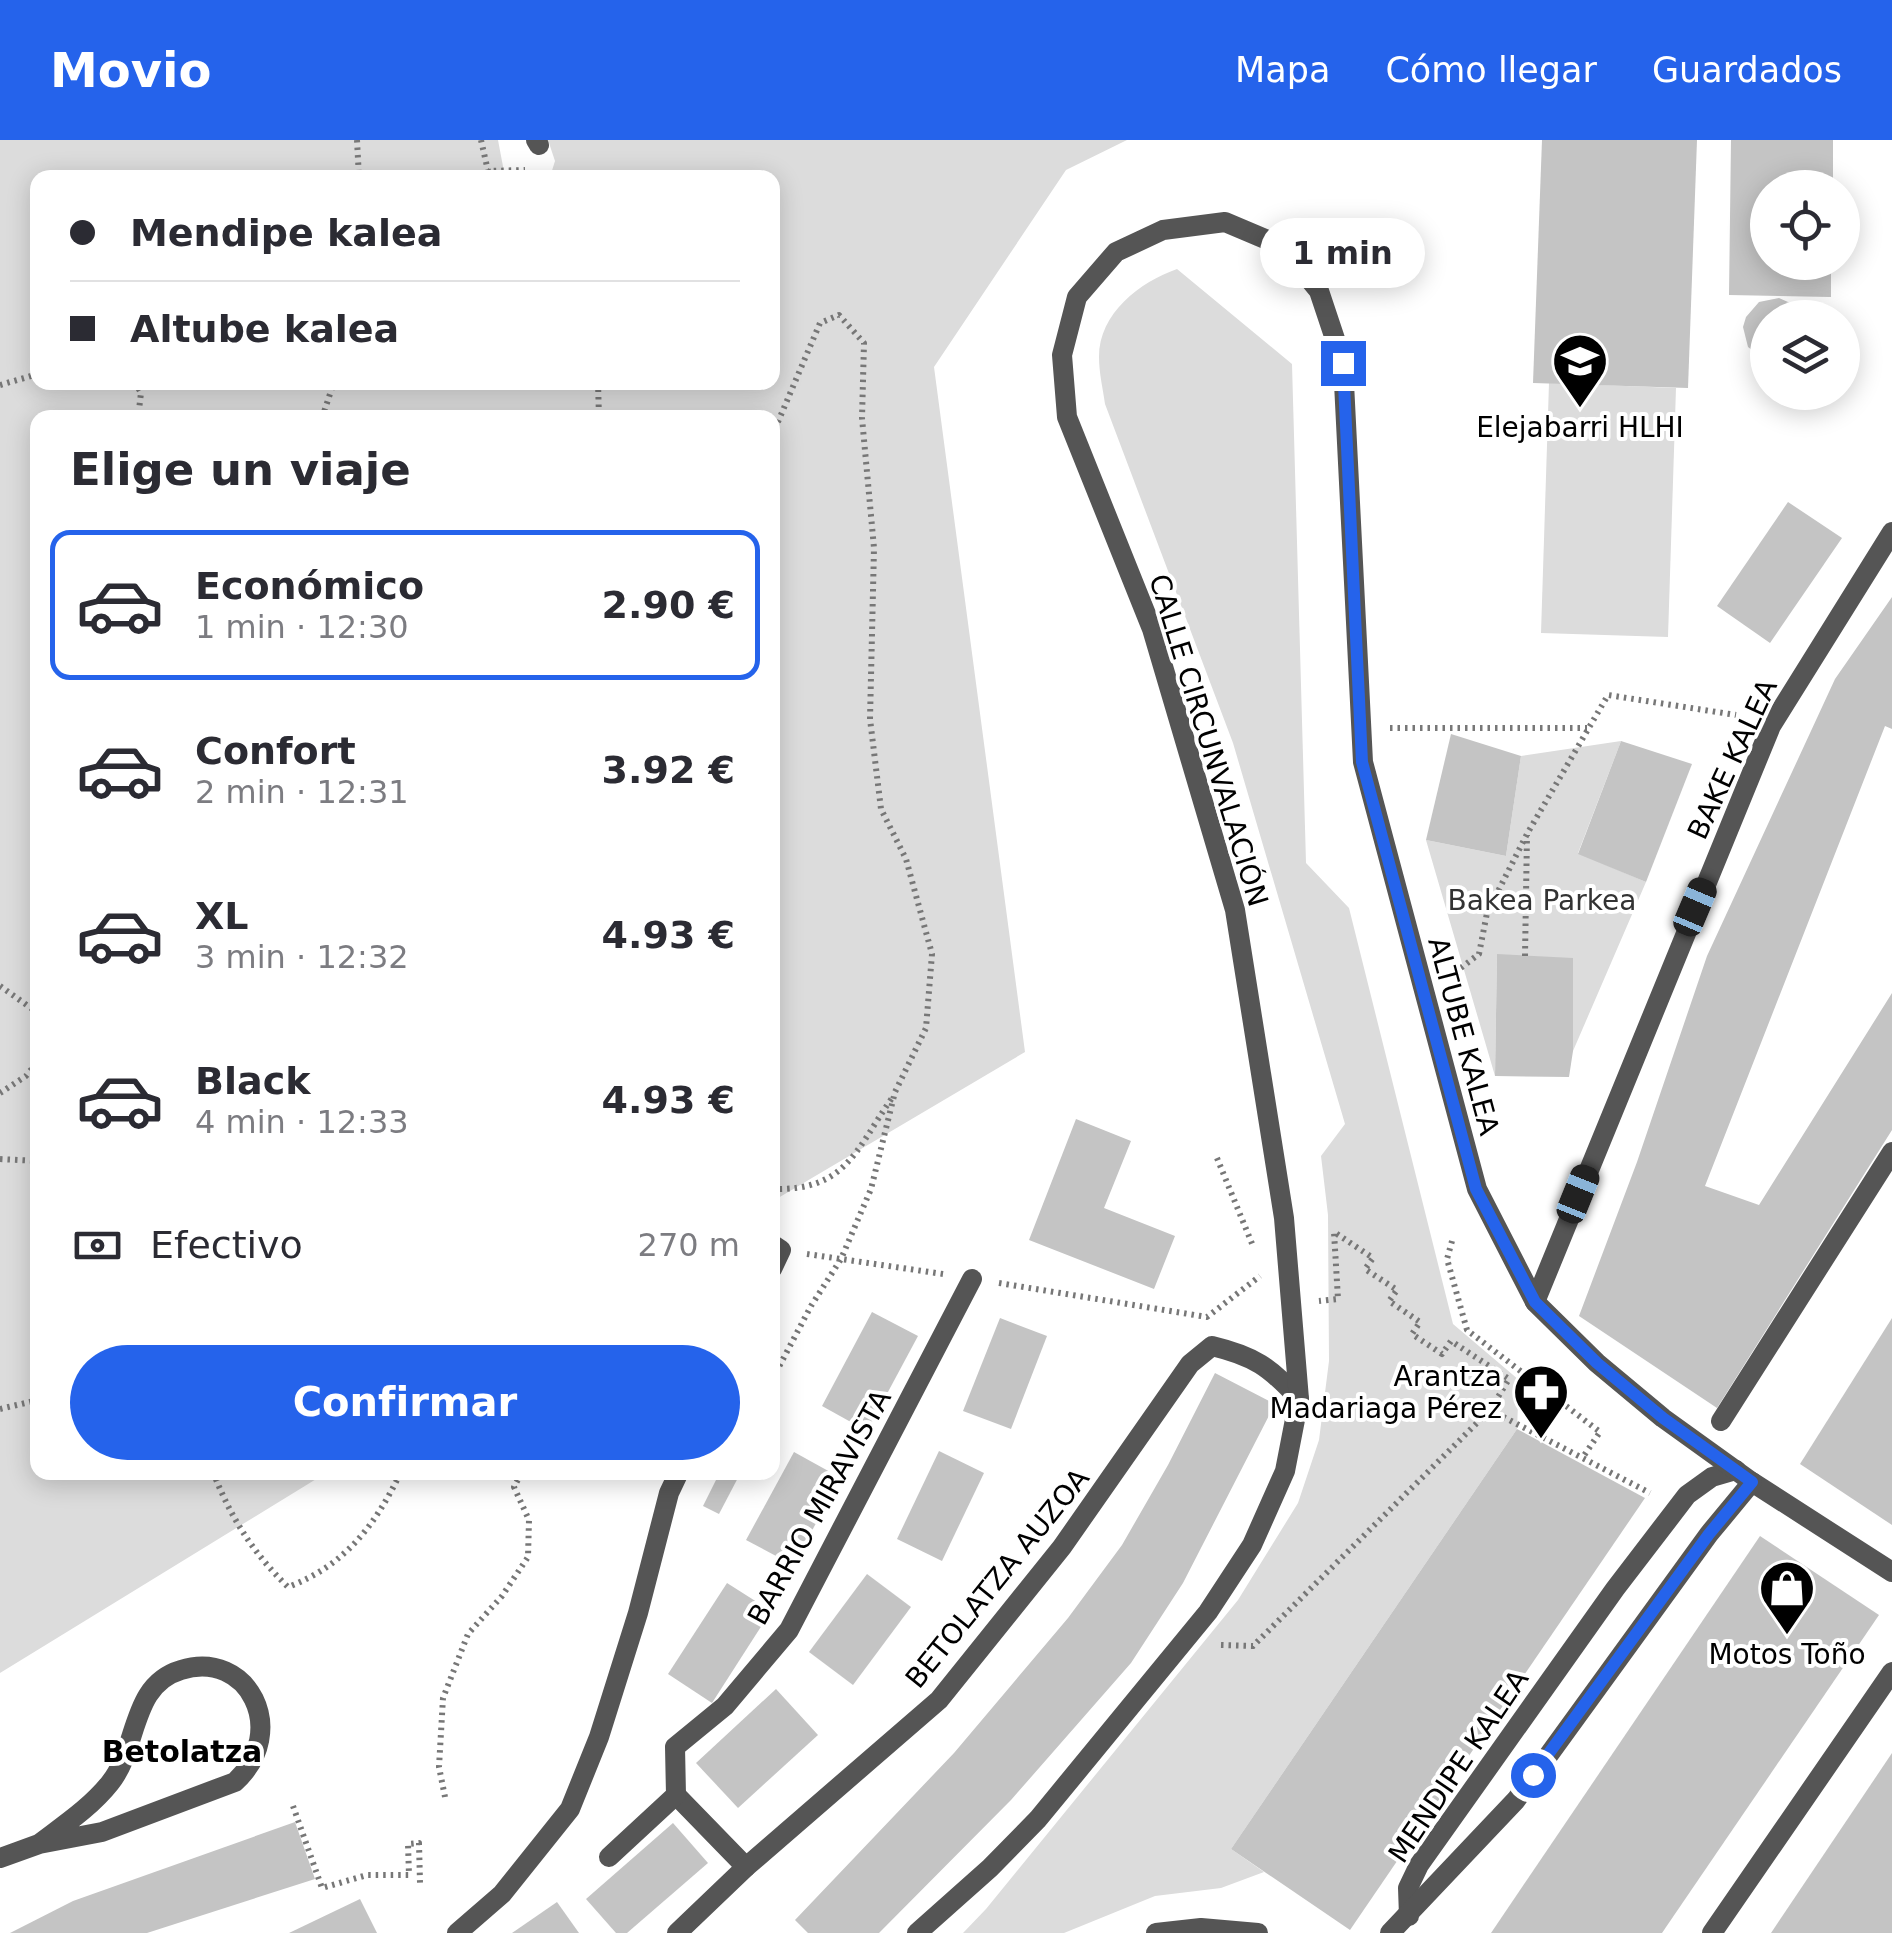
<!DOCTYPE html>
<html lang="es">
<head>
<meta charset="utf-8">
<style>
	body { margin:0; font-family:"DejaVu Sans",sans-serif; background:#f7f7f7; color:#2b2b33; height:100vh; display:flex; flex-direction:column; font-size:38px; white-space:nowrap }
	* { box-sizing:border-box; margin:0 }
	p { font-size:32px; color:#7c7c81 }
	.icon { flex:none; width:55px; height:55px; fill:none; stroke:currentColor; stroke-width:2; stroke-linecap:round; stroke-linejoin:round }
	.map { position:relative; flex:1; overflow:hidden }
	.panel { position:absolute; left:30px; top:270px; width:750px; height:1070px; display:flex; flex-direction:column; background:#fff; border-radius:20px; box-shadow:0 5px 25px #0003 }
	.panel>* { flex:none }
	.banner { position:absolute; left:30px; top:30px; width:750px; height:220px; border-radius:20px; box-shadow:0 5px 25px #0003; display:grid; align-content:center; height:220px; padding:0 40px; background:#fff }
	.controls { position:absolute; left:1750px; top:30px; display:grid; gap:20px }
	.controls a { display:grid; place-items:center; width:110px; height:110px; border-radius:50%; background:#fff; box-shadow:0 5px 25px #0003; font-size:50px }
	.end { position:absolute; width:45px; height:45px; margin:-22px; border:12px solid #2563eb; background:#fff; box-shadow:0 0 0 5px #fff }
	.from { border-radius:50% }
	.bubble { position:absolute; height:70px; border-radius:35px; background:#fff; box-shadow:0 5px 25px #0003; font-size:32px; font-weight:700; line-height:70px; text-align:center }
	.car { position:absolute; width:30px; height:60px; margin:-30px -15px; border-radius:12px; box-shadow:0 0 8px 2px #0007; background:linear-gradient(#222 24%,#8ab4d8 0 40%,#222 0 76%,#8ab4d8 0 86%,#222 0) }
	.banner b { display:flex; align-items:center; gap:35px; height:95px; font-size:38px }
	.banner b+b { border-top:2px solid #e1e1e2 }
	.banner i { width:25px; height:25px; background:#2b2b33 }
	ul { padding:0; list-style:none }
	li { display:flex; align-items:center; gap:30px; height:150px; margin:0 20px 15px; padding:0 20px; border:5px solid transparent; border-radius:20px }
	li div { flex:1 }
	li b { display:block; font-size:38px }
	li em { font-style:normal; font-weight:700 }
	li.active { border-color:#2563eb }
	li>.icon { width:90px; height:90px; stroke-width:1.5 }
	h2 { padding:0 40px; font-size:45px; line-height:120px }
	.pay { display:flex; align-items:center; gap:25px; height:110px; padding:0 40px; font-size:38px }
	.pay p { margin-inline-start:auto }
	.cta { display:flex; gap:20px; margin-top:auto; padding:20px 40px }
	.cta a { flex:1; height:115px; border-radius:60px; background:#2563eb; color:#fff; font-size:40px; font-weight:700; line-height:115px; text-align:center }
	header { display:flex; align-items:center; gap:60px; box-sizing:border-box; height:140px; padding:0 50px; background:#2563eb; color:#fff }
	header strong { font-size:48px }
	nav { display:flex; gap:55px; margin-inline-start:auto; font-size:35px }
	.map>svg:first-child { display:block }
</style>
</head>
<body>
<header>
<strong>Movio</strong>
<nav><a>Mapa</a><a>Cómo llegar</a><a>Guardados</a></nav>
</header>
<div class="map">
<svg width="1892" height="1793" viewBox="0 0 1892 1793">
	<rect width="100%" height="100%" fill="#fff"/>
	<g fill="#dcdcdc">
		<path d="M0,0H498L505,37L38,38V242H772V38L550,37L555,21L548,0H1127L1066,30L934,227L1025,912L773,1061L772,278H38V1332L326,1333L0,1533Z"/>
		<path d="M1177,129L1292,224L1306,723L1349,768L1453,1184L1519,1240L1517,1289L1231,1709L1264,1732L1221,1748L1155,1756L1064,1793H963L986,1769L1238,1460L1298,1363L1319,1300L1329,1221L1328,1075L1321,1016L1345,984L1233,603L1105,264C1103,249 1099,233 1099,217C1099,173 1140,142 1177,129Z"/>
		<path d="M1549,243L1676,248L1668,497L1541,493Z"/>
		<path d="M1621,601L1578,713L1646,742L1573,911L1497,814L1495,936L1426,700L1506,716L1521,616Z"/>
	</g>
	<g fill="#c4c4c4">
		<path d="M1542,0H1697L1688,248L1533,243Z"/>
		<path d="M1731,0H1833V48H1768V122H1831V157L1729,155Z"/>
		<path d="M1779,158L1797,166L1804,178H1768V221L1765,220L1748,207L1743,187L1746,177L1759,162Z"/>
		<path d="M1788,362L1842,398L1770,503L1717,466Z"/>
		<path d="M1892,457V589L1885,586L1705,1046L1759,1065L1892,853V990L1717,1268L1579,1176L1637,1022L1707,816L1835,539Z"/>
		<path d="M1451,594L1521,616L1506,716L1426,700Z"/>
		<path d="M1621,601L1692,624L1646,742L1578,714Z"/>
		<path d="M1497,814L1573,818V911L1569,937L1495,936Z"/>
		<path d="M1076,979L1131,1001L1104,1068L1175,1096L1154,1149L1029,1100Z"/>
		<path d="M872,1172L918,1196L867,1291L822,1266Z"/>
		<path d="M1000,1178L1047,1196L1011,1289L963,1271Z"/>
		<path d="M1892,1178V1385L1800,1324Z"/>
		<path d="M1215,1233L1275,1264L1183,1443L1131,1523L1011,1660L879,1793H808L795,1780L954,1613L1068,1478L1122,1405L1168,1325Z"/>
		<path d="M1517,1289L1645,1358L1350,1790L1231,1709Z"/>
		<path d="M939,1311L984,1333L942,1421L897,1399Z"/>
		<path d="M794,1312L841,1338L793,1425L746,1400Z"/>
		<path d="M720,1332H741L719,1374L703,1366Z"/>
		<path d="M1760,1396L1879,1475L1662,1793H1491Z"/>
		<path d="M867,1434L911,1467L853,1545L809,1512Z"/>
		<path d="M727,1443L771,1471L712,1563L668,1534Z"/>
		<path d="M776,1549L818,1595L738,1668L696,1623Z"/>
		<path d="M1892,1613V1793H1771Z"/>
		<path d="M295,1682L315,1739L147,1793H10L73,1761Z"/>
		<path d="M673,1683L708,1723L627,1793H616L586,1759Z"/>
		<path d="M360,1759L377,1793H289Z"/>
		<path d="M557,1762L579,1793H512Z"/>
	</g>
	<g fill="none" stroke-linecap="round" stroke-linejoin="round">
		<g stroke="#777" stroke-width="6" stroke-dasharray="2.5 5" stroke-linecap="butt">
			<path d="M357,0L359,38"/>
			<path d="M481,0L488,31L525,30"/>
			<path d="M135,242L141,253L138,278"/>
			<path d="M598,242L599,278"/>
			<path d="M0,245L38,234"/>
			<path d="M322,278L334,242"/>
			<path d="M772,296L820,183L839,175L864,203L862,278L874,408L870,579L881,669L906,719L932,814L926,888L895,952L871,1049L841,1119L811,1166L772,1240"/>
			<path d="M1390,588H1587"/>
			<path d="M1525,816L1527,695"/>
			<path d="M1449,837L1479,814L1487,773L1527,694L1608,555L1736,575"/>
			<path d="M0,846L38,873"/>
			<path d="M0,953L26,936L38,921"/>
			<path d="M1217,1018L1253,1106"/>
			<path d="M0,1019L38,1021"/>
			<path d="M772,1049C846,1051 855,1011 892,958"/>
			<path d="M1452,1101L1447,1119L1467,1190L1600,1292L1583,1317"/>
			<path d="M807,1114L943,1134"/>
			<path d="M999,1143L1207,1177L1260,1136"/>
			<path d="M0,1269L38,1260"/>
			<path d="M1490,1270L1650,1353"/>
			<path d="M213,1332C231,1378 253,1413 288,1447C346,1425 375,1385 401,1332"/>
			<path d="M1221,1505L1253,1506L1490,1270L1509,1239L1451,1201L1442,1214L1412,1194L1420,1182L1389,1161L1397,1150L1365,1129L1373,1118L1334,1092L1338,1159L1319,1161"/>
			<path d="M445,1657L439,1627L443,1558L468,1494L502,1456L528,1417L529,1380L514,1347L522,1332"/>
			<path d="M293,1666L322,1748L367,1735H409L408,1704L419,1703L420,1743"/>
		</g>
		<g stroke="#555" stroke-width="20">
			<path d="M536,0L539,5"/>
			<path d="M772,1104L781,1110L772,1129"/>
			<path d="M1535,1162L1771,586L1892,392"/>
			<path d="M1721,1281L1892,1012"/>
			<path d="M676,1655L746,1727"/>
			<path d="M609,1717L676,1655L675,1607L725,1566L789,1490L972,1139"/>
			<path d="M0,1718L39,1704L102,1692L235,1642C290,1591 248,1509 181,1530C130,1545 139,1607 110,1643C91,1667 64,1685 39,1704"/>
			<path d="M1409,1776L1408,1748L1419,1725L1615,1449L1687,1355L1712,1337L1736,1330"/>
			<path d="M457,1793L502,1754L570,1669L599,1597L638,1473L669,1353L679,1332"/>
			<path d="M677,1793L746,1727L939,1560L1062,1407L1190,1224L1212,1206C1254,1216 1270,1227 1299,1259"/>
			<path d="M917,1793L990,1728L1038,1679L1208,1472L1252,1405L1285,1331L1299,1259L1284,1078L1235,770L1152,489L1067,277L1062,215L1077,157L1116,112L1163,90L1225,82L1282,106L1319,151L1343,223L1363,622L1477,1049L1535,1162L1597,1223L1663,1278L1752,1342L1892,1432"/>
			<path d="M1156,1793L1201,1788L1258,1793"/>
			<path d="M1390,1793L1516,1660L1709,1394L1752,1342"/>
			<path d="M1712,1793L1892,1532"/>
		</g>
	</g>
	<g fill="none" stroke-linecap="round" stroke-linejoin="round">
		<path stroke="#2563eb" stroke-width="12" d="M1343,223L1362,622L1476,1049L1535,1162L1597,1223L1663,1278L1752,1342L1709,1394L1533,1635"/>
	</g>
	<defs>
		<g id="school-pin" transform="scale(2.875)"><path d="M0 17L-7.5 6A9.5 9.5 0 1 1 7.5 6Z" fill="#000" stroke="#fff"/><path d="M0-5L7-2L0 1L-7-2ZM-4 1L0 2.5L4 1V4Q0 6-4 4Z" fill="#fff"/></g>
		<g id="pharmacy-pin" transform="scale(2.875)"><path d="M0 17L-7.5 6A9.5 9.5 0 1 1 7.5 6Z" fill="#000" stroke="#fff"/><path d="M-2-6h4v4h4v4h-4v4h-4v-4h-4v-4h4Z" fill="#fff"/></g>
		<g id="shop-pin" transform="scale(2.875)"><path d="M0 17L-7.5 6A9.5 9.5 0 1 1 7.5 6Z" fill="#000" stroke="#fff"/><path d="M-5-2.5h2.3a2.7 3.5 0 0 1 5.4 0H5L5.5 6h-11ZM-1.5-2.5h3a1.5 2.3 0 0 0-3 0Z" fill="#fff"/></g>
	</defs>
	<g fill-rule="evenodd">
		<use href="#school-pin" x="1580" y="221"/>
		<use href="#pharmacy-pin" x="1541" y="1252"/>
		<use href="#shop-pin" x="1787" y="1448"/>
	</g>
	<g text-anchor="middle" stroke-width="8" stroke-linejoin="round" paint-order="stroke">
		<g font-size="28" fill="#000" stroke="#fff">
			<text x="1580" y="297">Elejabarri HLHI</text>
			<text x="1502" y="1246" text-anchor="end">Arantza<tspan x="1502" dy="32">Madariaga Pérez</tspan></text>
			<text x="1787" y="1524">Motos Toño</text>
		</g>
		<g font-size="28" fill="#000" stroke="#fff">
			<text transform="translate(1209 600) rotate(73)" y="10">CALLE CIRCUNVALACIÓN</text>
			<text transform="translate(1732 619) rotate(-65)" y="10">BAKE KALEA</text>
			<text transform="translate(1464 896) rotate(75)" y="10">ALTUBE KALEA</text>
			<text transform="translate(819 1367) rotate(-61)" y="10">BARRIO MIRAVISTA</text>
			<text transform="translate(997 1438) rotate(-51)" y="10">BETOLATZA AUZOA</text>
			<text transform="translate(1458 1626) rotate(-56)" y="10">MENDIPE KALEA</text>
		</g>
		<g font-size="28" fill="#333" stroke="#fff">
			<text x="1542" y="770">Bakea Parkea</text>
		</g>
		<g font-size="30" font-weight="bold" fill="#000" stroke="#fff">
			<text x="182" y="1622">Betolatza</text>
		</g>
	</g>
</svg>
<div class="controls">
<a><svg class="icon" aria-label="locate" viewBox="0 0 24 24"><circle cx="12" cy="12" r="6"/><path d="M12 2v4M12 18v4M2 12h4M18 12h4"/></svg></a>
<a><svg class="icon" aria-label="layers" viewBox="0 0 24 24"><path d="M12 4l9 5-9 5-9-5zM3 14l9 5 9-5"/></svg></a>
</div>
<i class="end from" style="left:1533px;top:1635px"></i>
<i class="end" style="left:1343px;top:223px"></i>
<div class="bubble" style="left:1260px;top:78px;width:165px">1 min</div>
<i class="car" style="left:1695px;top:767px;rotate:23deg"></i>
<i class="car" style="left:1578px;top:1054px;rotate:22deg"></i>
<div class="banner">
<b><i class="from"></i>Mendipe kalea</b>
<b><i></i>Altube kalea</b>
</div>
<section class="panel">
<h2>Elige un viaje</h2>
<ul>
<li class="active"><svg class="icon" aria-label="car" viewBox="0 0 24 24"><path d="M5 17H2v-5l4-1 3-4h7l3 4 3 1v5h-3M9 17h6M6 11h13"/><circle cx="7" cy="17" r="2"/><circle cx="17" cy="17" r="2"/></svg><div><b>Económico</b><p>1 min · 12:30</p></div><em>2.90 €</em></li>
<li><svg class="icon" aria-label="car" viewBox="0 0 24 24"><path d="M5 17H2v-5l4-1 3-4h7l3 4 3 1v5h-3M9 17h6M6 11h13"/><circle cx="7" cy="17" r="2"/><circle cx="17" cy="17" r="2"/></svg><div><b>Confort</b><p>2 min · 12:31</p></div><em>3.92 €</em></li>
<li><svg class="icon" aria-label="car" viewBox="0 0 24 24"><path d="M5 17H2v-5l4-1 3-4h7l3 4 3 1v5h-3M9 17h6M6 11h13"/><circle cx="7" cy="17" r="2"/><circle cx="17" cy="17" r="2"/></svg><div><b>XL</b><p>3 min · 12:32</p></div><em>4.93 €</em></li>
<li><svg class="icon" aria-label="car" viewBox="0 0 24 24"><path d="M5 17H2v-5l4-1 3-4h7l3 4 3 1v5h-3M9 17h6M6 11h13"/><circle cx="7" cy="17" r="2"/><circle cx="17" cy="17" r="2"/></svg><div><b>Black</b><p>4 min · 12:33</p></div><em>4.93 €</em></li>
</ul>
<div class="pay"><svg class="icon" aria-label="cash" viewBox="0 0 24 24"><path d="M3 7h18v10H3z"/><circle cx="12" cy="12" r="2"/></svg>Efectivo<p>270 m</p></div>
<div class="cta"><a>Confirmar</a></div>
</section>
</div>
</body>
</html>
